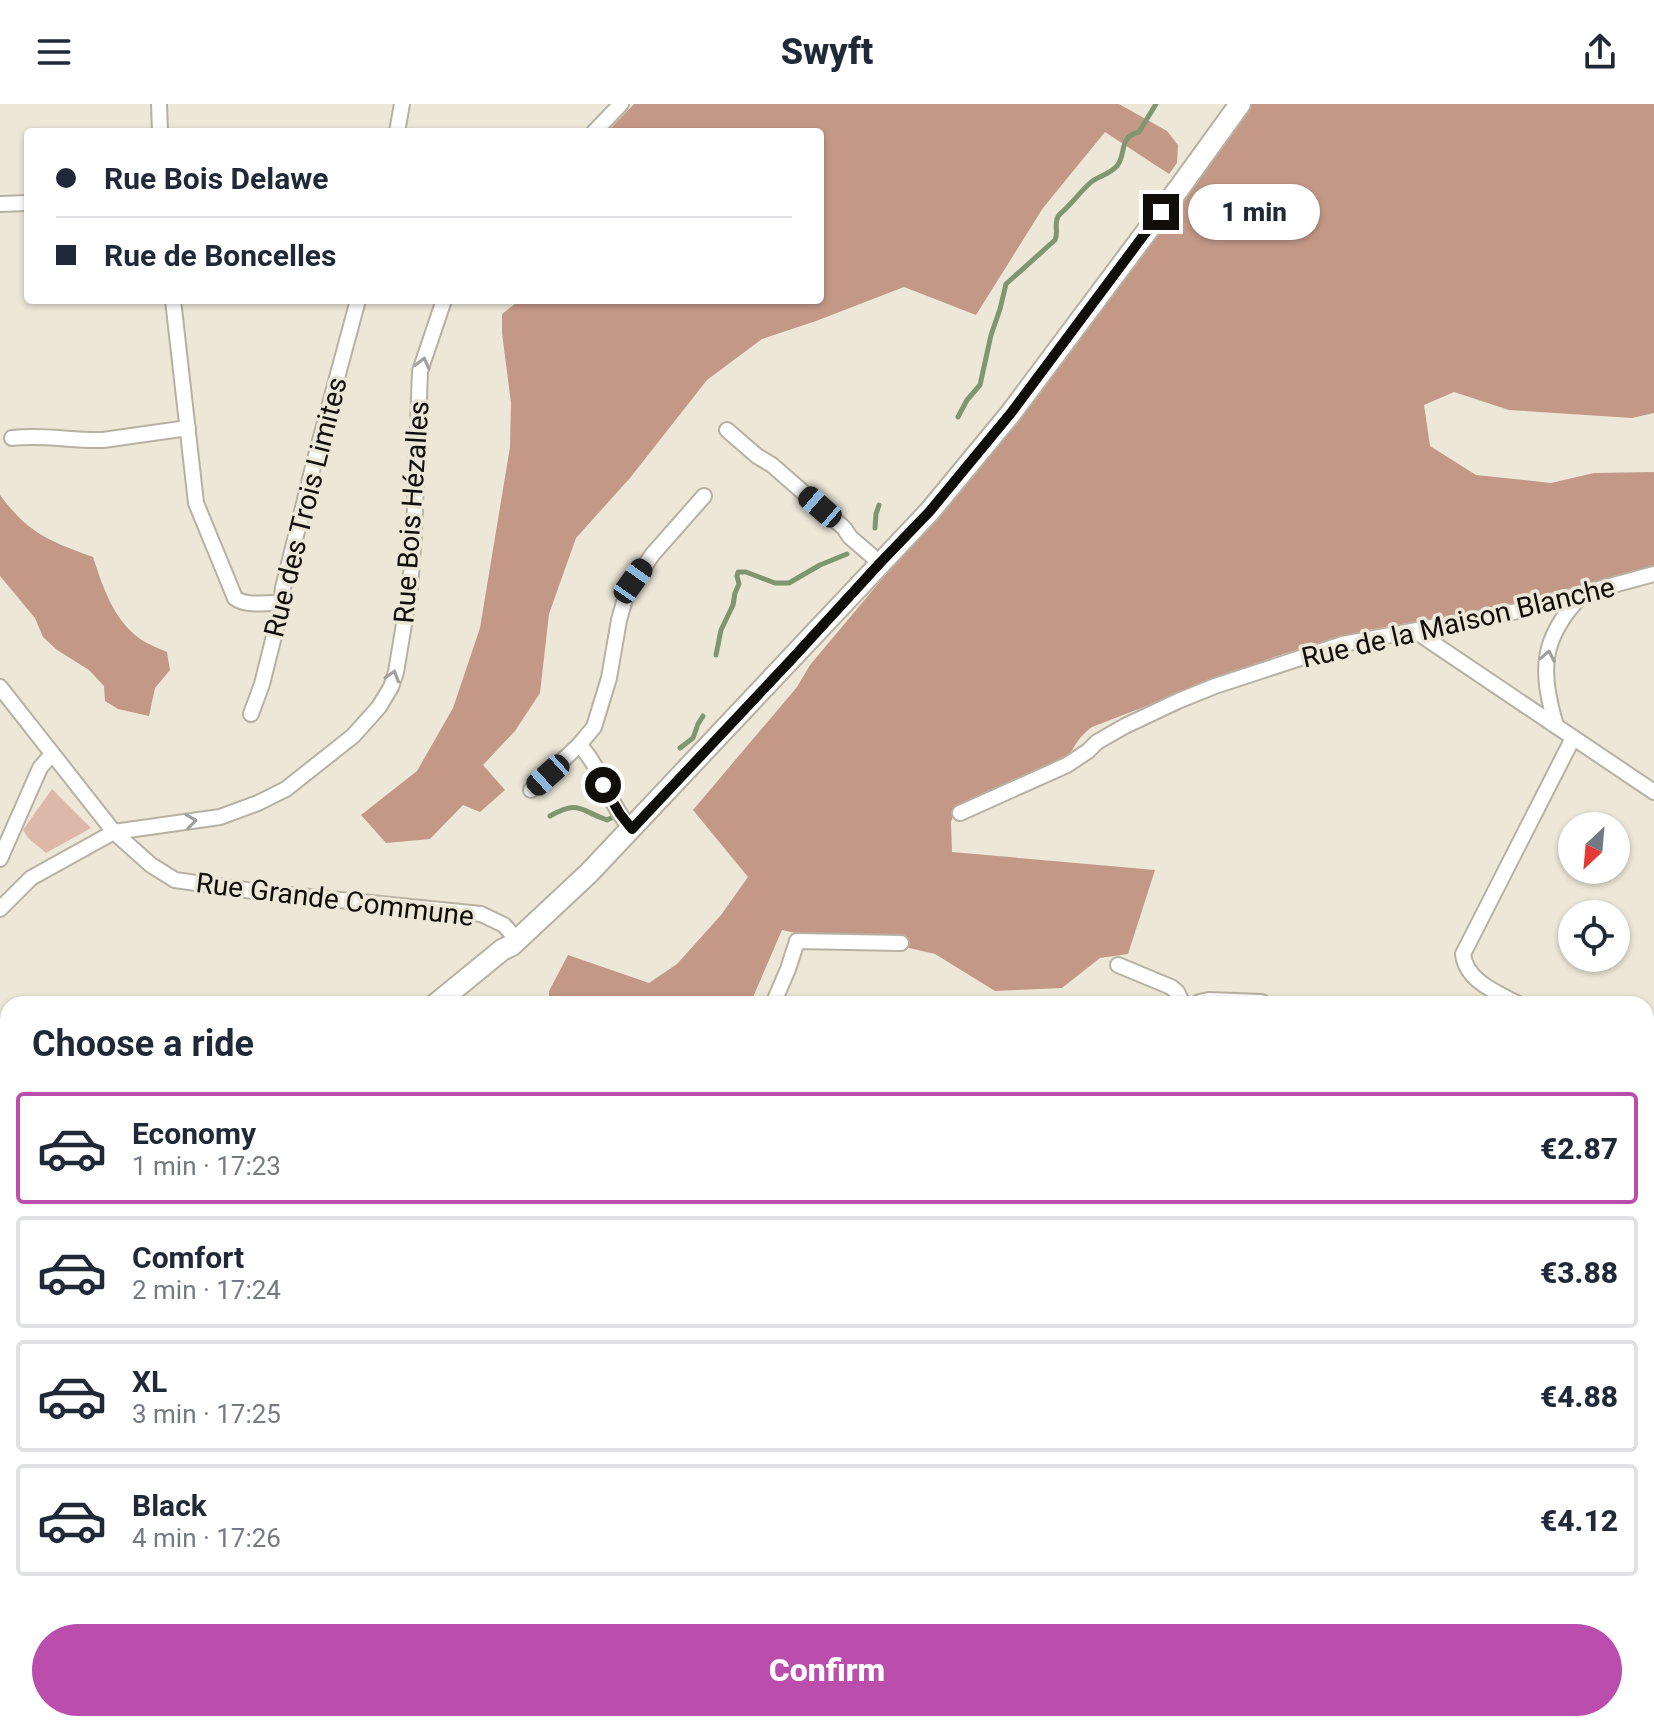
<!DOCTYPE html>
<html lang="en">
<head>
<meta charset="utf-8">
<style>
	body { margin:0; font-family:Roboto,sans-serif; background:#f2f2f3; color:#1f2937; height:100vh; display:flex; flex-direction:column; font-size:30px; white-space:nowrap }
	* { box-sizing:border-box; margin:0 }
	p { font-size:26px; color:#747a83 }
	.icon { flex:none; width:44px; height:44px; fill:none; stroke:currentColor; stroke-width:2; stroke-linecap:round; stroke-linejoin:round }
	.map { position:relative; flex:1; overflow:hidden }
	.drawer { position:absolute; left:0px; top:892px; width:1654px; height:736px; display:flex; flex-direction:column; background:#fff; border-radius:24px 24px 0 0; box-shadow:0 2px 6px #0004 }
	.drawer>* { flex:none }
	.hud { position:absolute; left:24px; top:24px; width:800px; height:176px; border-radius:8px; box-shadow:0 2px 6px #0004; display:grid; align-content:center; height:176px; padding:0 32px; background:#fff }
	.needle { width:52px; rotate:206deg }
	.fabs { position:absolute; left:1558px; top:708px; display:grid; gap:16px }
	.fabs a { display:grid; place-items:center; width:72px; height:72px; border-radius:50%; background:#fff; box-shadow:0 2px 6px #0004; font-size:40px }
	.end { position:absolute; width:36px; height:36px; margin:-18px; border:10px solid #100e09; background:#fff; box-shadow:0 0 0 4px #fff }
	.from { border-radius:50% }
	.bubble { position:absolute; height:56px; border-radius:28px; background:#fff; box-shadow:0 2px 6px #0004; font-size:26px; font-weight:800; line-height:56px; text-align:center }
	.car { position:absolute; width:24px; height:48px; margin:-24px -12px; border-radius:10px; box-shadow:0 0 6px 2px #0007; background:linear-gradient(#222 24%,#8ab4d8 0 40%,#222 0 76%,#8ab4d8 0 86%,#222 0) }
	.hud b { display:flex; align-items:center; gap:28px; height:76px; font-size:30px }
	.hud b+b { border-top:2px solid #e0e1e3 }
	.hud i { width:20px; height:20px; background:#1f2937 }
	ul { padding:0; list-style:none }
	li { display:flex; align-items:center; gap:24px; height:112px; margin:0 16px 12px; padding:0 16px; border:4px solid #e0e1e3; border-radius:8px }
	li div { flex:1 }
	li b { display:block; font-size:30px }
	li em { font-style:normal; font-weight:800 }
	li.current { border-color:#bb4dac }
	li>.icon { width:72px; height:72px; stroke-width:1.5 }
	h2 { padding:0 32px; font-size:36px; line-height:96px }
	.button { display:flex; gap:16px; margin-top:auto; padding:16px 32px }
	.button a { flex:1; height:92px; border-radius:48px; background:#bb4dac; color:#fff; font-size:32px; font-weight:800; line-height:92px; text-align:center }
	header { display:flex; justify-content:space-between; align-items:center; height:104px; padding:0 32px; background:#fff; font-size:36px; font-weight:800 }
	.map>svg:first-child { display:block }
</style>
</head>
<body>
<header><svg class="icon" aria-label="menu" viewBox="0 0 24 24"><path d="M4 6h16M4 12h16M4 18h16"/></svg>Swyft<svg class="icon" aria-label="share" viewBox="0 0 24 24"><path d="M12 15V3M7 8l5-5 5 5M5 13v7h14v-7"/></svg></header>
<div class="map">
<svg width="1654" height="1628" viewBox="0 0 1654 1628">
	<rect width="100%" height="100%" fill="#ede7d8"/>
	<path fill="#e3dac4" d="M1646,1505H1654V1628H1577V1620H1646Z"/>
	<g fill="#ddb8a9">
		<path d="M52,685L91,724L46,749L28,734L23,726Z"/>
		<path d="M513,1620H598L651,1628H512Z"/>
		<path d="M1373,1620H1506L1504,1628H1371Z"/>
	</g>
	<g fill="#c49887">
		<path d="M634,0H1119L1167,27L1178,41L1177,59L1169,70L1105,28L1043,104L976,211L904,183L816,217L762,235L707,276L630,374L576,434L549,510L540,589L515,627L483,661L505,686L480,708L463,701L430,735L386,739L361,711L417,667L453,604L480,524L510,343L511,299L502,229V210L520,196H820V28H607Z"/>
		<path d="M1249,0H1654V309L1632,314L1509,306L1454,288L1424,301L1430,342L1476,371L1551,379L1594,369L1654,368V462L1520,499L1363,527L1319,539L1274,553L1092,623C1081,631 1075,640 1069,652L954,708L951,718L952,748L1155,766L1128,850L1100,854L1062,884L995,887L935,850L905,843L809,832L782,826L750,900H549V887L568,851L649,879L677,860L721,811L748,773L693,706L797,583L810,561L1017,314Z"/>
		<path d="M0,391C28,429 49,437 93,453C103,483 113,515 139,534C147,540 158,544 167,548L170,566L155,584L149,612L118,605L105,597L104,582L89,566L57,546L43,533L35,514L0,472Z"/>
		<path d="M598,1620H1012L1010,1628H651Z"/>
	</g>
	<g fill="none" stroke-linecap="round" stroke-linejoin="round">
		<g stroke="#7f9671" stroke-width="5">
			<path d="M958,313L967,296L980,281L991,231L1000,205L1006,180L1055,136C1059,128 1053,119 1059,111C1071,101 1079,89 1090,79C1098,72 1109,71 1117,62C1127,49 1118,33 1139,28L1156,0"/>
			<path d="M875,424L876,410L879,401"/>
			<path d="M716,551L721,526L733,501L735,489L739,480L737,472L738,468H746L775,479H789L820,461L847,450"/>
			<path d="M698,620L703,612"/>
			<path d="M680,644L693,634L697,623"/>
			<path d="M550,712C579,696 579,706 607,716L613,713"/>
			<path d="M16,1628L22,1620"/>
		</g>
		<g stroke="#b7b1a2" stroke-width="18">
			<g id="minor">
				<path d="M159,0L160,28"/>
				<path d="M397,28L402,0"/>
				<path d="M594,28L621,0"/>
				<path d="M0,100L28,99"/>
				<path d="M173,196L196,399L235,494C247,503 265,498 280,499"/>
				<path d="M727,326L757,352L772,361L844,424L850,433L880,459"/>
				<path d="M12,334C43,330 72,337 103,336L188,324"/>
				<path d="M1415,527L1654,688"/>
				<path d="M0,583L114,728L151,761L175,776L260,788L481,810L504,821L517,836"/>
				<path d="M251,610L262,580L280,508L283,484L314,359L358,196"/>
				<path d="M1556,622C1540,566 1540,535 1582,491"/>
				<path d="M579,641C602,663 608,701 632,725"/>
				<path d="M531,686L579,641L594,623L609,574L619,516L627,488L652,451L704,392"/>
				<path d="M960,709L1067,661L1088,647L1097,638L1125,622L1178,597L1215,582L1343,540L1518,507L1654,470"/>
				<path d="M0,755L40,664L52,650"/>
				<path d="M0,805L31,774L114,728L220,713L258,699L286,685L353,632L379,603L391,583L396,568L410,484L414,429L420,267L444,196"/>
				<path d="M1118,861L1171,883L1177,888L1183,900"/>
				<path d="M773,900L788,865L797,837L901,839"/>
				<path d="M1518,900C1496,888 1466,877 1463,850L1573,634"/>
				<path d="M0,1154L8,1130"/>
				<path d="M1646,1365L1654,1363"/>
				<path d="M4,1388L8,1397"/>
				<path d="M0,1452L8,1442"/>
				<path d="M0,1483L8,1473"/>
				<path d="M497,1628V1620"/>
			</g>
		</g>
		<g stroke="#b7b1a2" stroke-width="22">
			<g id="tertiary">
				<path d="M1200,900L1209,898L1261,900"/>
				<path d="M1646,974L1654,975"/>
				<path d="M1646,1259L1654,1268"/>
			</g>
		</g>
		<g stroke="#b7b1a2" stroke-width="24">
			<g id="secondary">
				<path d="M436,900L502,846L512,841L589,769L930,407L1011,309L1180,83L1240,0"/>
				<path d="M0,1252L8,1246"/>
			</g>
		</g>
		<use href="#minor" stroke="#fff" stroke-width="14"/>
		<use href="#tertiary" stroke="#fff" stroke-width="18"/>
		<use href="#secondary" stroke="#fff" stroke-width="20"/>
	</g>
	<defs><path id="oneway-chevron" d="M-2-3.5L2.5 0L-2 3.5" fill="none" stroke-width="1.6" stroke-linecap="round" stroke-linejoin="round" transform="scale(2)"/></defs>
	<g stroke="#9f9f9d">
		<use href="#oneway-chevron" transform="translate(423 259) rotate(-76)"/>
		<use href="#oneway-chevron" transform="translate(1548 552) rotate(-79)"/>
		<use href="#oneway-chevron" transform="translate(393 572) rotate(-73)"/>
		<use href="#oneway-chevron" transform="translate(191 717) rotate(-8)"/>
	</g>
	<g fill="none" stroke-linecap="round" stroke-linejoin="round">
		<path stroke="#100e09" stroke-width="10" d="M603,681L620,710L632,725L791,556L880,459L930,407L1011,309L1161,108"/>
	</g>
	<g text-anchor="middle" stroke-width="7" stroke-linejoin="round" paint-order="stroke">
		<g font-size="28" fill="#100e09" stroke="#ede7d8">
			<text transform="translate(305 403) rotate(-76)" y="10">Rue des Trois Limites</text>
			<text transform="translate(411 408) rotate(-86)" y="10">Rue Bois Hézalles</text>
			<text transform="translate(1458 518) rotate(-13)" y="10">Rue de la Maison Blanche</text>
			<text transform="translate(335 795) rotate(7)" y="10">Rue Grande Commune</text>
		</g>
	</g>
</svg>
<div class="fabs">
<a><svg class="needle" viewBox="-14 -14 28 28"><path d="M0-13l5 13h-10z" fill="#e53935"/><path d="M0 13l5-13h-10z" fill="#747a83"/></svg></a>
<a><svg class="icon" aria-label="locate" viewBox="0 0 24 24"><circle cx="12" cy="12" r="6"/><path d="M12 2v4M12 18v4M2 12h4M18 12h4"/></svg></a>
</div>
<i class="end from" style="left:603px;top:681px"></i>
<i class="end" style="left:1161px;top:108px"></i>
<div class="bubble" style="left:1188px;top:80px;width:132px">1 min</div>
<i class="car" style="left:820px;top:403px;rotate:311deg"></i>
<i class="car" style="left:633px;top:477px;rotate:35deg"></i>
<i class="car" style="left:548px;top:671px;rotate:228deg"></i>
<div class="hud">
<b><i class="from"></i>Rue Bois Delawe</b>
<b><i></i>Rue de Boncelles</b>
</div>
<section class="drawer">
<h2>Choose a ride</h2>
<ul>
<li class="current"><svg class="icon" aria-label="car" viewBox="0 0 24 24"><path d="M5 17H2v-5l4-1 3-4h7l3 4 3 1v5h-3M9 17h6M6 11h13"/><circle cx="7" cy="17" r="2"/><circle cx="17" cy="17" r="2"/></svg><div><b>Economy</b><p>1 min · 17:23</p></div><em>€2.87</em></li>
<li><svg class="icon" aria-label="car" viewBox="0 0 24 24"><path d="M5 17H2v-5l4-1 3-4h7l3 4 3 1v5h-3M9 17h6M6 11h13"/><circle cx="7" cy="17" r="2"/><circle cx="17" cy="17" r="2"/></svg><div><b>Comfort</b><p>2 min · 17:24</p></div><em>€3.88</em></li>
<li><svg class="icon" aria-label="car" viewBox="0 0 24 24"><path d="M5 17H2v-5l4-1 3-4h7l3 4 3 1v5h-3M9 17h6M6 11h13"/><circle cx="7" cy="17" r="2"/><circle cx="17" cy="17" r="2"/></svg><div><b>XL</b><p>3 min · 17:25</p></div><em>€4.88</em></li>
<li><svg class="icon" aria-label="car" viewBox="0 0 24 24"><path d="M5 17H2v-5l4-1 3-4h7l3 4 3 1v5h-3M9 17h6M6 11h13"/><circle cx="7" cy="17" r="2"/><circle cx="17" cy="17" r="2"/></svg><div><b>Black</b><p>4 min · 17:26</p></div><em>€4.12</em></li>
</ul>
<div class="button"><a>Confirm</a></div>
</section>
</div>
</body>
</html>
